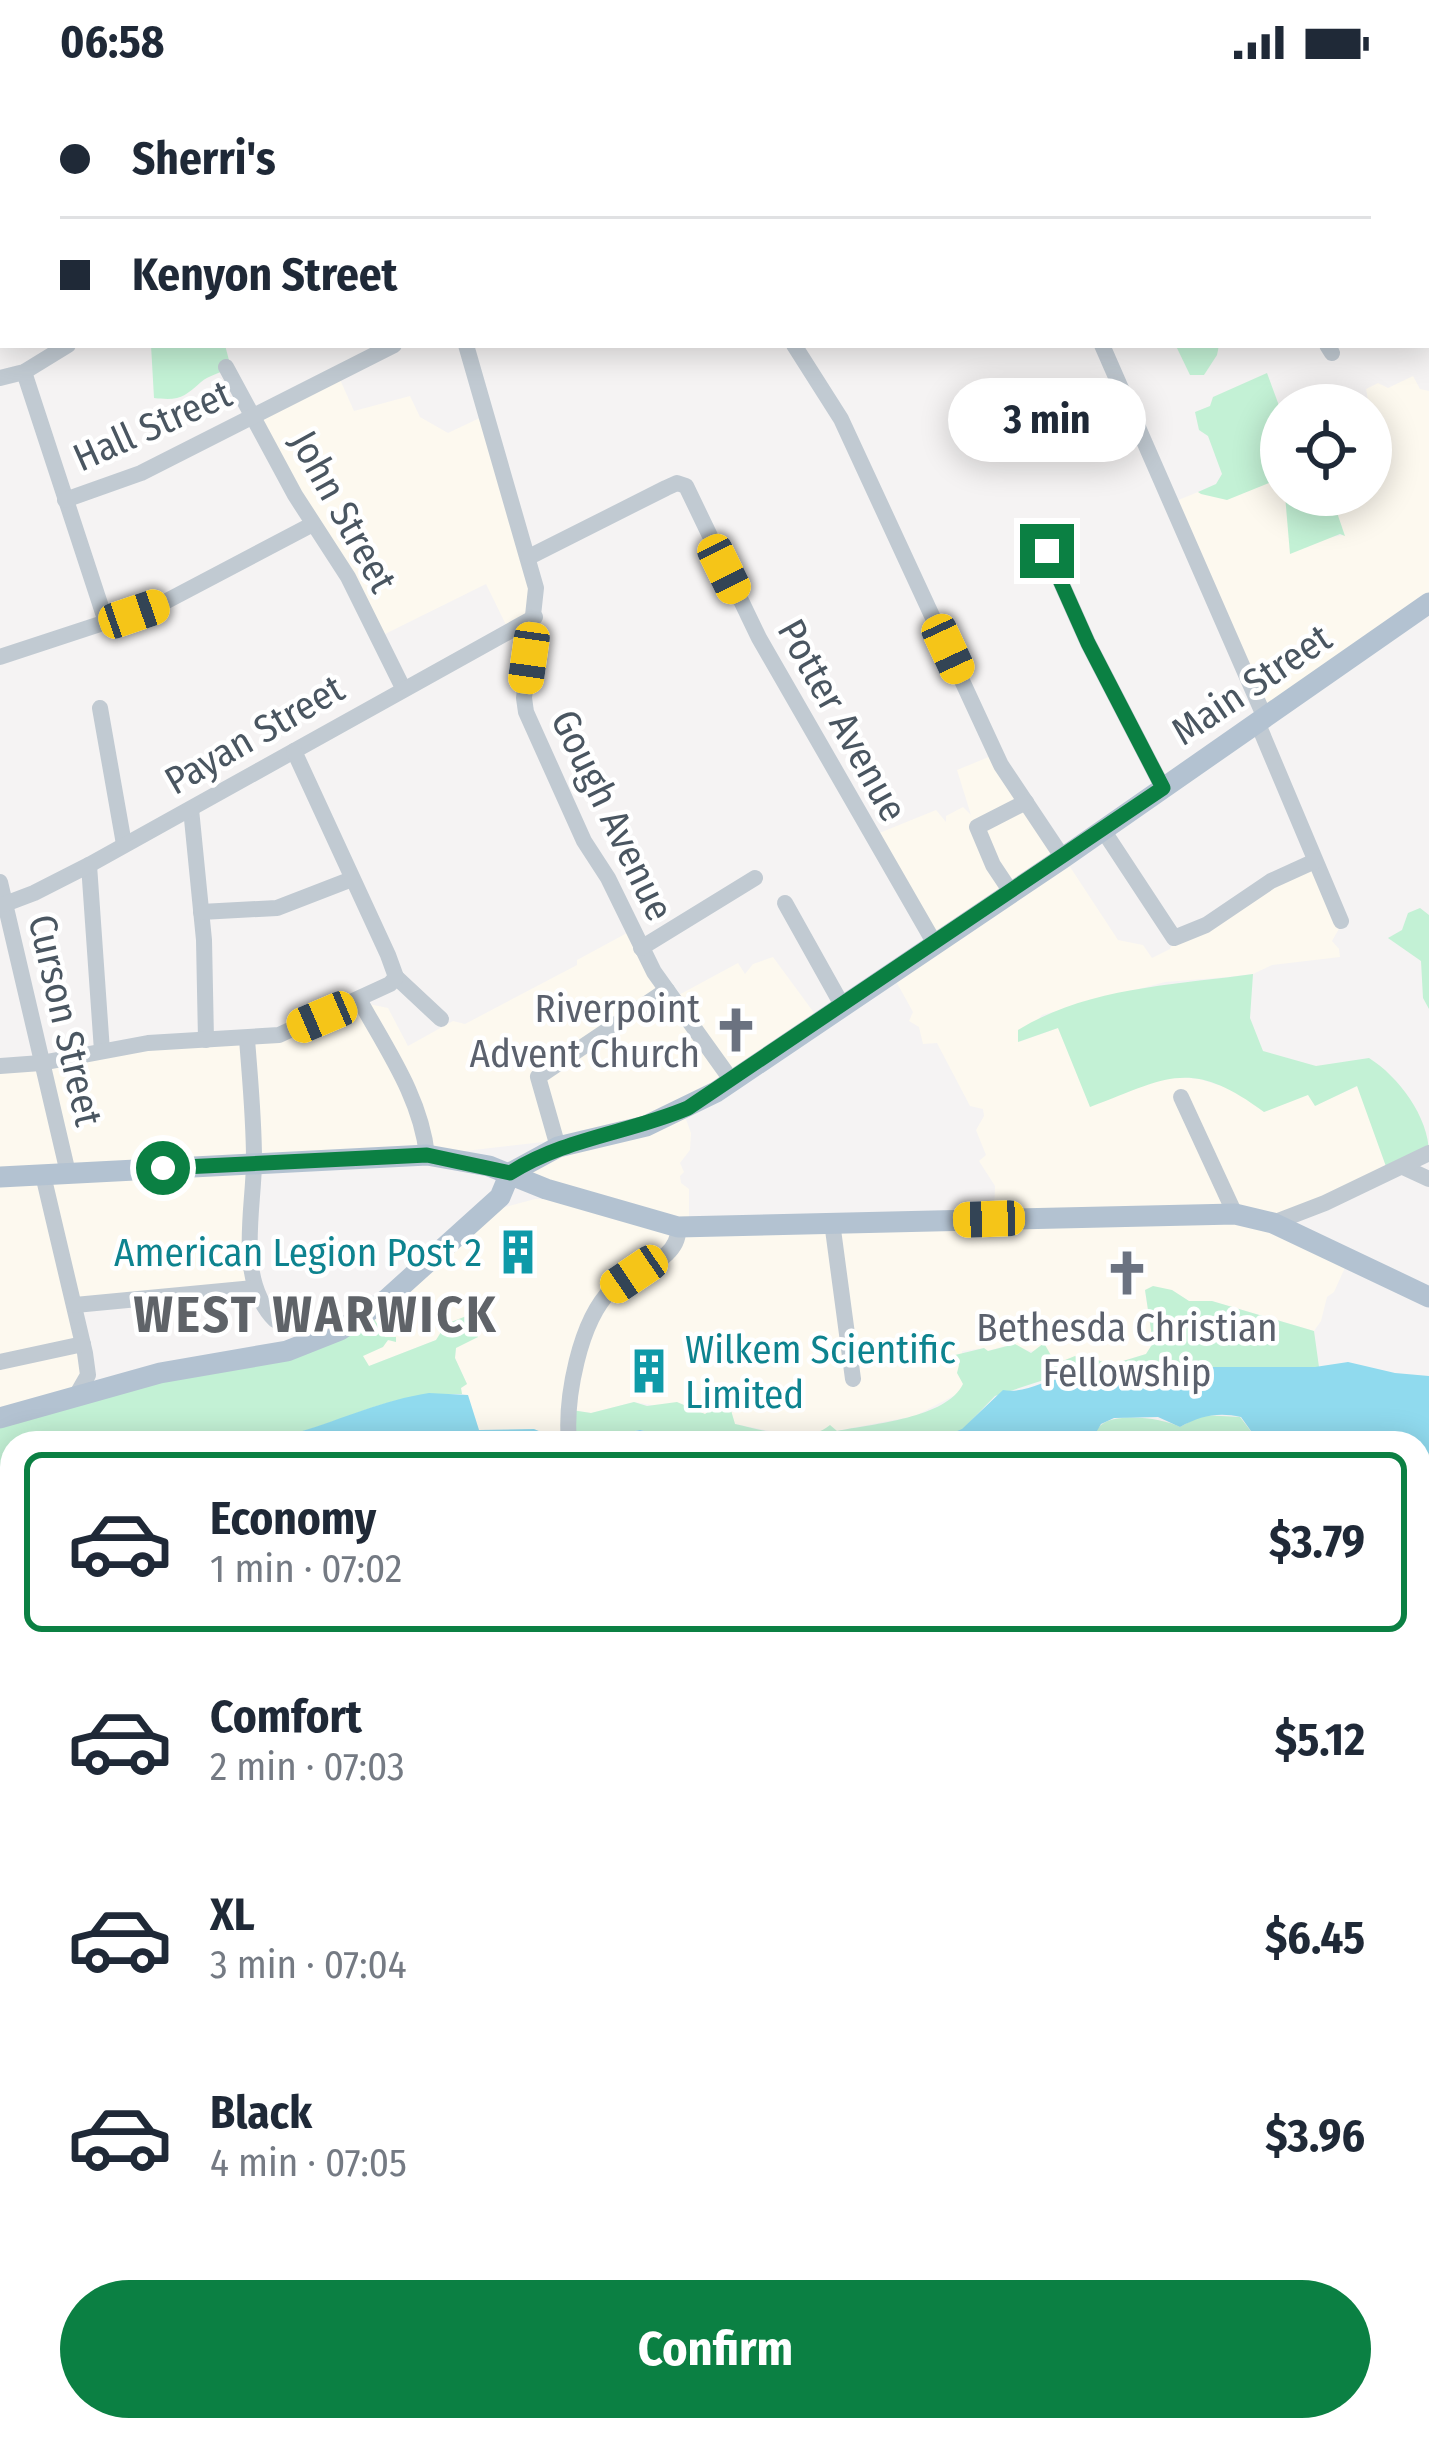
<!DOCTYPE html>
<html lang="en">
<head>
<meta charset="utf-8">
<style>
	body { margin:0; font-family:"Fira Sans Condensed",sans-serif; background:#f6f6f7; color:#1f2937; height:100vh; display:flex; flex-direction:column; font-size:45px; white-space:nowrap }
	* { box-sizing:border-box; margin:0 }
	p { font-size:39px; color:#747a83 }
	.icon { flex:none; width:66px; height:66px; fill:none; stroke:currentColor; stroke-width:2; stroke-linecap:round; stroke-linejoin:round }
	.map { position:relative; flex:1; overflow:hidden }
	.side { position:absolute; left:0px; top:1347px; width:1431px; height:1011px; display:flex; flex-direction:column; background:#fff; border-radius:36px 36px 0 0; box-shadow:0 6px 30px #0003 }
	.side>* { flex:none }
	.banner { position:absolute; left:0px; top:0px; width:1431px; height:264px; box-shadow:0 6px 30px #0003; display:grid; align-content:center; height:264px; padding:0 60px; background:#fff }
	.tools { position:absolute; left:1260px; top:300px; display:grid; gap:24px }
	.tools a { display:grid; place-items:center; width:132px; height:132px; border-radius:50%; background:#fff; box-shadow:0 6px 30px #0003; font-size:60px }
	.end { position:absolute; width:54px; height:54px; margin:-27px; border:15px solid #0b8043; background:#fff; box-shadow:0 0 0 6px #fff }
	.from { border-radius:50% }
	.bubble { position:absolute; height:84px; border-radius:42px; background:#fff; box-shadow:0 6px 30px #0003; font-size:39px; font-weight:700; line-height:84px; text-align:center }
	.car { position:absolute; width:36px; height:72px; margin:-36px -18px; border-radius:15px; box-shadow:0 0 9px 3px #0007; background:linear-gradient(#f5c518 24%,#345 0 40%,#f5c518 0 76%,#345 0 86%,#f5c518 0) }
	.banner b { display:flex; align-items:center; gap:42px; height:114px; font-size:45px }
	.banner b+b { border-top:3px solid #e0e1e3 }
	.banner i { width:30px; height:30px; background:#1f2937 }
	ul { padding:21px 0 0; list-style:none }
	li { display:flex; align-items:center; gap:36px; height:180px; margin:0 24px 18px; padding:0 36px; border:6px solid transparent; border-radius:18px }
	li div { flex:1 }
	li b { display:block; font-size:45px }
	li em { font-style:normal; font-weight:700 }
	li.current { border-color:#0b8043 }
	li>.icon { width:108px; height:108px; stroke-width:1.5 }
	.primary-button { display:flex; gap:24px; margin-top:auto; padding:24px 60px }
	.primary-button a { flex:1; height:138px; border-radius:72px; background:#0b8043; color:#fff; font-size:48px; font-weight:700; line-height:138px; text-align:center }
	.status { display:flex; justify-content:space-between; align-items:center; height:84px; padding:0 60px; background:#fff; direction:ltr }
	.status svg { height:33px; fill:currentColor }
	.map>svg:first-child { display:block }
</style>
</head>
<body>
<div class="status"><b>06:58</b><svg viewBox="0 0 49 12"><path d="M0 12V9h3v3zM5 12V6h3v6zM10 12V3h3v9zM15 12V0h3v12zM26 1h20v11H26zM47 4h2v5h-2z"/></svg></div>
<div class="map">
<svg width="1429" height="2356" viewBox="0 0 1429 2356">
	<rect width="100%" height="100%" fill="#f5f3f3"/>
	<g fill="#fdf9ef">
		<path d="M338,291L354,327L410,312L420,333L448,349L486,331L539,515L509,547L486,500L379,553L251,334Z"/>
		<path d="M1413,292L1420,305L1429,307V520L1265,634L1171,419L1198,408L1227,415L1277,395L1281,411L1286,413L1291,460L1344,451L1331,411H1371V321H1360L1368,316L1366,305L1378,299L1388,304Z"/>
		<path d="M996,670L1118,856L1143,861L1152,874L1170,865L1175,854L1310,779L1340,843L1332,857L1339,865L1340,873L1272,881L1253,890L1228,893L1165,898L1042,931L1019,958L1058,944L1091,1022L1167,992L1199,995L1234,1006L1264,1028L1308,1010L1316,1021L1358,1002L1388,1088L1281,1137L1348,1177L1334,1208L1327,1213L1321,1237L1314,1247L1212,1217H1189L1172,1206L1145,1207L1153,1259L1146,1270L1109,1281L1094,1274L1083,1278L1060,1279L1037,1268L1005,1262L987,1267L984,1264L962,1267L963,1301L959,1309L915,1332L836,1347L790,1351L735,1340L730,1323L732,1304L712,1328L705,1330L634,1318L591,1329L566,1325L564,1357L534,1345L479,1346L468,1312L462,1310L461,1304L467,1300L455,1274L456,1264L442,1249L436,1256L369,1282L362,1272L395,1253H385L370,1228L490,1127L535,1115H555L521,1095L552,1057L448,1069L251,1081L255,1199L81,1221V1306L0,1333V981L237,956L359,918L388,924L408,962L453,937L465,940L577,881V876L627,849L675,913L738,879L745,890L753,880L773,873L820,937L683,1027L691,1049L690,1066L680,1079L684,1088L680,1092L681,1099L689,1105V1138L994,1134L995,1102L979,1077L986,1071L976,1046L984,1032L983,1025L970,1022L937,959L923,960L919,943L909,937L913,928L892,890L933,861L872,752L936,726L946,738V732L963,723L971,731L957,686Z"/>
	</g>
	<g fill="#e6e4e5">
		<path d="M1419,1361L1429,1364V1850L1419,1854Z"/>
		<path d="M903,2346H1099L1084,2356H925Z"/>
	</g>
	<g fill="#c3f1d5">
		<path d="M123,0H399V3H118Z"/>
		<path d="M151,261H225L231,284C222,288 208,292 201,298C184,313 180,317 154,314Z"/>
		<path d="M1219,261L1217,271L1204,291H1190L1176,262Z"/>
		<path d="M1267,289L1281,327V403L1276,396L1227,416L1201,410L1198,408L1216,400L1222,390L1208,352L1199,346L1195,328L1210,322L1213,313Z"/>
		<path d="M1285,411H1331L1345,452L1340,450L1290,470Z"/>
		<path d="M1420,824L1429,831V925L1423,914L1421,877L1388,854L1402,846L1408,829Z"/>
		<path d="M1253,890L1250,934L1263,967L1316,982L1369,974C1398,992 1429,1033 1429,1069L1388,1088L1357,1002L1315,1022L1308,1011L1264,1028C1190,973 1167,994 1090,1023L1058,944L1018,958V946C1088,903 1175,901 1253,890Z"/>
		<path d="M1153,1202L1172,1206L1189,1217H1212L1314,1247L1319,1283H1191L1074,1295L1056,1292L995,1312L962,1346L928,1359H698L640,1346L567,1359L565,1325L591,1329L634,1318L647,1322L677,1318L705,1330L723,1317L733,1302L730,1323L735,1340C763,1346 807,1361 830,1341L837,1347C872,1340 947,1334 963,1300L957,1289L959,1281L955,1271L984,1264L988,1267L1015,1260L1031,1269L1044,1259L1053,1275L1060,1278L1075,1272L1083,1278L1093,1274L1110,1281L1146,1270L1153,1259L1145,1206Z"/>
		<path d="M370,1228L385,1253H396V1258L388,1256L383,1263L363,1272L369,1282L436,1256L446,1240L469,1231L478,1253L456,1264L455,1274L467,1300L461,1304L462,1310C392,1308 360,1331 297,1349C279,1354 260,1352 242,1359H12V1395L0,1398V1333L287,1268Z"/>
		<path d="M1202,1331L1240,1333L1256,1354L1272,1359H1090C1093,1353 1096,1345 1101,1341C1116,1328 1163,1334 1180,1343Z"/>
		<path d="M1419,1366L1429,1370V1494L1419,1491Z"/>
		<path d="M1425,1626L1429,1628V1773L1419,1775V1648Z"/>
	</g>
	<g fill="#90daee">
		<path d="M1348,1278L1395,1289L1429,1292V1370L1419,1366V1359H1272L1256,1354L1241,1333C1217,1328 1201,1332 1180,1343L1158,1333L1114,1334L1101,1340L1090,1359H1029L1028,1353L987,1359H928L962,1345L1003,1306C1027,1311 1048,1291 1074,1295L1191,1283H1315Z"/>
		<path d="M429,1309L468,1311L479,1346L534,1345L567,1359H242C261,1352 280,1354 299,1348C343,1335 383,1316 429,1309Z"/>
		<path d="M640,1346L698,1359H572Z"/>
		<path d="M12,1555V1651L0,1656V1559Z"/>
	</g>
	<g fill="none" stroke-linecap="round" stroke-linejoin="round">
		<g stroke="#c1cad2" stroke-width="16">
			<path d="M40,0L41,3"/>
			<path d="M406,0V3"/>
			<path d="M685,0L686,3"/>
			<path d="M815,0L816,3"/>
			<path d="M984,0L985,3"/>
			<path d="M1352,0L1354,3"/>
			<path d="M104,3L110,0"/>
			<path d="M469,3L475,0"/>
			<path d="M742,3L748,0"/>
			<path d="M0,60L3,58"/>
			<path d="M1428,128H1429"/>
			<path d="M1428,146L1429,147"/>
			<path d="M466,261L536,504L524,614L526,628L584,757L608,794L654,888L732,997"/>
			<path d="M794,261L841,335L1001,681L1063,774"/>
			<path d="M1102,261L1265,634"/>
			<path d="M1327,261L1332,269"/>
			<path d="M226,283L295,411L348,493L403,604"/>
			<path d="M24,288L106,538"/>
			<path d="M0,294L24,288L68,261"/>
			<path d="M65,416L141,389L394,261"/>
			<path d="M1047,467L1088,559L1163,704"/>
			<path d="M529,473L666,404L677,399L686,402L759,554L935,860"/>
			<path d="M0,573L161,520L313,440"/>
			<path d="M100,624L124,760"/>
			<path d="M1258,640L1341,837"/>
			<path d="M191,725L204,856L206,956"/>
			<path d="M1103,746L1174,854L1206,841L1271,797L1315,777"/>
			<path d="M89,781L102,967"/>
			<path d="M0,798L68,1089"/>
			<path d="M1011,808L993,781L977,743L1026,718"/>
			<path d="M785,819L842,921"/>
			<path d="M5,820L34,809L89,781L535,533"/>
			<path d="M201,828L277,824L352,795"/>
			<path d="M641,864L755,794"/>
			<path d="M396,893L441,935"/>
			<path d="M360,917C387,966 421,1014 427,1071"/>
			<path d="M247,955C250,995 254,1035 254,1076C254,1127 235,1195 275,1236L309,1245L338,1240"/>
			<path d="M0,982L41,979L148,959L279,951L390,900L396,893L388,871L294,667"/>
			<path d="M1181,1013L1235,1130"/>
			<path d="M558,1063L538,993L667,906"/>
			<path d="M1403,1083L1429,1095"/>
			<path d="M43,1091L85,1269L88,1291L76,1312"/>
			<path d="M832,1138L853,1295"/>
			<path d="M1273,1139L1325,1119L1429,1069"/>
			<path d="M75,1221L254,1204"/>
			<path d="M0,1278L83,1260"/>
			<path d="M569,1359C565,1315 579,1237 612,1205C633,1185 681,1177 678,1143"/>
			<path d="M0,1752L12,1745"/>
			<path d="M1419,1928L1429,1924"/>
			<path d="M0,1934L10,1967"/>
			<path d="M1419,2082L1429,2081"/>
			<path d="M0,2097L12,2133"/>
			<path d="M1419,2255L1429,2253"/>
			<path d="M1224,2346L1225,2356"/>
		</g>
		<g stroke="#b3c2d1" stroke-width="21">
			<path d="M0,1093L427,1071L489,1082L546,1105L678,1143L1235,1130L1273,1139L1429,1213"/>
			<path d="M0,1334L160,1289L287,1267L340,1246L387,1215L500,1113L510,1089L558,1063L646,1042L716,1008L1063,774L1429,519"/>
			<path d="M0,2349L808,2347L894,2356"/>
		</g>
	</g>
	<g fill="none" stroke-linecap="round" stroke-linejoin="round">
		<path stroke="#0b8043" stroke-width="15" d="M163,1084L427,1071L510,1089C565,1054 629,1049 688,1024L1163,704L1088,559L1047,467"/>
	</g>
	<defs>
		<g id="church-bare" transform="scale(3.6)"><path d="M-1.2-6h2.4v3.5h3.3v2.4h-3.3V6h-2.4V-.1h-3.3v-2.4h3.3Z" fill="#6b7280" stroke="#fff" stroke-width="2.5" paint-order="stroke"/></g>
		<g id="building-bare" transform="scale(3.6)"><path d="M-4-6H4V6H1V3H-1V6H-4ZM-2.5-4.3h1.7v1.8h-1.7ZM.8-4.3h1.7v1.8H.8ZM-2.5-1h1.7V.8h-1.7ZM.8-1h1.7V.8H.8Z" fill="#0f9aa8" stroke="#fff" stroke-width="2.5" paint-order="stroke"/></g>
	</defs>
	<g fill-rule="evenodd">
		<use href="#church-bare" x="736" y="946"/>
		<use href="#building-bare" x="518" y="1168"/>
		<use href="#church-bare" x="1127" y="1189"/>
		<use href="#building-bare" x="649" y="1287"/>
	</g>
	<g text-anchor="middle" stroke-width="9" stroke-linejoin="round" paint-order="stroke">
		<g font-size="39" fill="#4a5661" stroke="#fff">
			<text transform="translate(152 341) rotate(-24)" y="14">Hall Street</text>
			<text transform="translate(344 427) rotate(61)" y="14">John Street</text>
			<text transform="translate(1251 600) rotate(-34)" y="14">Main Street</text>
			<text transform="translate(843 636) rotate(61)" y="14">Potter Avenue</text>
			<text transform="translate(254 650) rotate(-30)" y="14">Payan Street</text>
			<text transform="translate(613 731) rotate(64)" y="14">Gough Avenue</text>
			<text transform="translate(66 936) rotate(77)" y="14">Curson Street</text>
		</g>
		<g font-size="39" fill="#5b616d" stroke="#fff" text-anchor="end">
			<text x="700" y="938">Riverpoint<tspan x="700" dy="45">Advent Church</tspan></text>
			<text x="1127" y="1257" text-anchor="middle">Bethesda Christian<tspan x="1127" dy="45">Fellowship</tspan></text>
		</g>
		<g font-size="39" fill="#0d838f" stroke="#fff" text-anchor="end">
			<text x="482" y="1182">American Legion Post 2</text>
			<text x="685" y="1279" text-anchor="start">Wilkem Scientific<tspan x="685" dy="45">Limited</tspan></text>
		</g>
		<g font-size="51" font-weight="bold" letter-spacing="3" fill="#5f6368" stroke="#fff">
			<text x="316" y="1248">WEST WARWICK</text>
		</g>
	</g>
</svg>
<div class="tools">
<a><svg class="icon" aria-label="locate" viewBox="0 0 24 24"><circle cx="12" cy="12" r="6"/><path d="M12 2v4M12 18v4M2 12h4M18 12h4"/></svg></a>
</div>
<i class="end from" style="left:163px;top:1084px"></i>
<i class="end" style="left:1047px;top:467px"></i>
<div class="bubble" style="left:948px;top:294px;width:198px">3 min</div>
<i class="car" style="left:724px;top:485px;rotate:154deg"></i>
<i class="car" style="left:134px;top:530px;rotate:71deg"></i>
<i class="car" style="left:948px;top:565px;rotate:155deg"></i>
<i class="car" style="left:529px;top:574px;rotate:188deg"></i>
<i class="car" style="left:322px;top:933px;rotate:247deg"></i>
<i class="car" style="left:989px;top:1135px;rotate:268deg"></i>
<i class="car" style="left:634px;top:1190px;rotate:236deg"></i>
<div class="banner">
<b><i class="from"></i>Sherri's</b>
<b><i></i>Kenyon Street</b>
</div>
<section class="side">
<ul>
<li class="current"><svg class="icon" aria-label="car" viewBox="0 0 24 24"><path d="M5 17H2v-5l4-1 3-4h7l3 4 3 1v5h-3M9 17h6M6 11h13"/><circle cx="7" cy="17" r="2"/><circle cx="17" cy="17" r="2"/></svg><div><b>Economy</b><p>1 min · 07:02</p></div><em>$3.79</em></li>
<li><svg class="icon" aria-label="car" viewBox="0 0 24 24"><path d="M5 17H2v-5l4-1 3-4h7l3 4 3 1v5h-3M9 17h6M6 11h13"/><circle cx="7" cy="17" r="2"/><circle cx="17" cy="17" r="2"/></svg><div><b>Comfort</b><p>2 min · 07:03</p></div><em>$5.12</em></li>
<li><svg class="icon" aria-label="car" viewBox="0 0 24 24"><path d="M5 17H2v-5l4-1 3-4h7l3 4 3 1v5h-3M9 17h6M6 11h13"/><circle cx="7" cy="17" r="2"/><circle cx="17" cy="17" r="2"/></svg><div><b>XL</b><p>3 min · 07:04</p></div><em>$6.45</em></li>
<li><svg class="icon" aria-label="car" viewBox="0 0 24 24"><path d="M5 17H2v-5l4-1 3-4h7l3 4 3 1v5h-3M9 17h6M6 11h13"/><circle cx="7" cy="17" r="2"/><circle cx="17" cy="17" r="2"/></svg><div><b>Black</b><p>4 min · 07:05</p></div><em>$3.96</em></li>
</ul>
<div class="primary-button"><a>Confirm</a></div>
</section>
</div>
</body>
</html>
